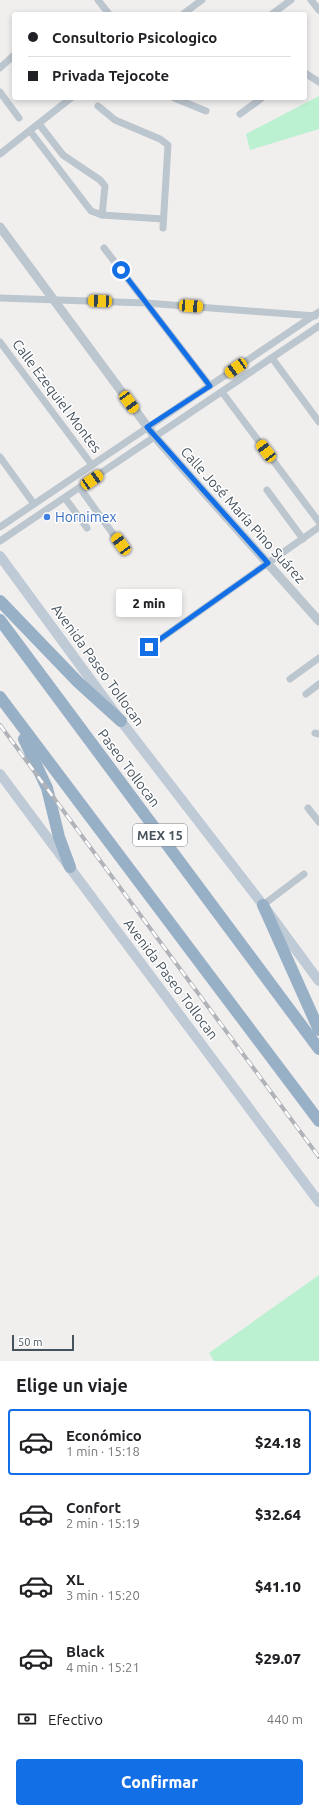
<!DOCTYPE html>
<html lang="es">
<head>
<meta charset="utf-8">
<style>
	body { margin:0; font-family:Ubuntu,sans-serif; background:#f2f2f2; color:#202124; height:100vh; display:flex; flex-direction:column; font-size:15px; white-space:nowrap }
	* { box-sizing:border-box; margin:0 }
	p { font-size:13px; color:#757577 }
	.icon { flex:none; width:22px; height:22px; fill:none; stroke:currentColor; stroke-width:2; stroke-linecap:round; stroke-linejoin:round }
	.map { position:relative; height:1361px; overflow:hidden }
	.sheet { display:flex; flex-direction:column; background:#fff; flex:1 }
	.sheet>* { flex:none }
	.hud { position:absolute; left:12px; top:12px; width:295px; height:88px; border-radius:4px; box-shadow:0 2px 6px #0003; display:grid; align-content:center; height:88px; padding:0 16px; background:#fff }
	.scale { position:absolute; left:12px; bottom:10px; width:62px; box-sizing:border-box; padding-left:4px; border:2px solid #46525c; border-top:0; font-size:11px; line-height:14px; white-space:nowrap; color:#46525c; -webkit-text-stroke:3px #fff; paint-order:stroke }
	.end { position:absolute; width:18px; height:18px; margin:-9px; border:5px solid #136fe6; background:#fff; box-shadow:0 0 0 2px #fff }
	.from { border-radius:50% }
	.bubble { position:absolute; height:28px; border-radius:4px; background:#fff; box-shadow:0 2px 6px #0003; font-size:13px; font-weight:800; line-height:28px; text-align:center }
	.car { position:absolute; width:12px; height:24px; margin:-12px -6px; border-radius:5px; box-shadow:0 0 3px 1px #0007; background:linear-gradient(#f5c518 24%,#345 0 40%,#f5c518 0 76%,#345 0 86%,#f5c518 0) }
	.hud b { display:flex; align-items:center; gap:14px; height:38px; font-size:15px }
	.hud b+b { border-top:1px solid #e0e0e0 }
	.hud i { width:10px; height:10px; background:#202124 }
	ul { padding:0; list-style:none }
	li { display:flex; align-items:center; gap:12px; height:66px; margin:0 8px 6px; padding:0 8px; border:2px solid transparent; border-radius:4px }
	li div { flex:1 }
	li b { display:block; font-size:15px }
	li em { font-style:normal; font-weight:800 }
	li.current { border-color:#136fe6 }
	li>.icon { width:36px; height:36px; stroke-width:1.5 }
	h2 { padding:0 16px; font-size:18px; line-height:48px }
	.pay { display:flex; align-items:center; gap:10px; height:44px; padding:0 16px; font-size:15px }
	.pay p { margin-inline-start:auto }
	.cta { display:flex; gap:8px; margin-top:auto; padding:8px 16px }
	.cta a { flex:1; height:46px; border-radius:4px; background:#136fe6; color:#fff; font-size:16px; font-weight:800; line-height:46px; text-align:center }
	.map>svg:first-child { display:block }
</style>
</head>
<body>
<div class="map">
<svg width="319" height="1361" viewBox="0 0 319 1361">
	<rect width="100%" height="100%" fill="#f1eeee"/>
	<g fill="#bbf0d0">
		<path d="M319,96V129L250,150L246,134Z"/>
		<path d="M319,1275V1361H214L209,1353Z"/>
	</g>
	<g fill="none" stroke-linecap="round" stroke-linejoin="round">
		<g stroke="#bcc6ce" stroke-width="7">
			<path d="M98,0L109,14"/>
			<path d="M311,0L319,10"/>
			<path d="M183,14L202,0"/>
			<path d="M272,14L291,0"/>
			<path d="M0,68L14,55"/>
			<path d="M305,73L319,82"/>
			<path d="M0,92L19,118"/>
			<path d="M174,98L206,111"/>
			<path d="M98,106L115,120L160,139L168,145L163,228"/>
			<path d="M240,114L262,98"/>
			<path d="M39,124L63,155L100,180L105,186L102,215"/>
			<path d="M30,131L91,211L102,215L163,219"/>
			<path d="M0,154L71,98"/>
			<path d="M104,248L210,386"/>
			<path d="M0,298L146,303L315,316"/>
			<path d="M0,342L92,465"/>
			<path d="M272,358L319,422"/>
			<path d="M222,392L319,522"/>
			<path d="M0,457L34,504"/>
			<path d="M80,488L121,545"/>
			<path d="M267,490L303,539"/>
			<path d="M65,498L87,528"/>
			<path d="M0,527L319,312"/>
			<path d="M0,541L319,326"/>
			<path d="M149,647L319,527"/>
			<path d="M290,679L319,658"/>
			<path d="M306,694L319,684"/>
			<path d="M315,733L319,734"/>
			<path d="M308,808L319,822"/>
			<path d="M263,905L304,874"/>
		</g>
		<path stroke="#bcc6ce" stroke-width="9" d="M0,227L155,437L319,621"/>
		<g stroke="#becad6" stroke-width="10">
			<path d="M0,556L121,721L263,905L319,981"/>
			<path d="M0,774L319,1202"/>
		</g>
		<g stroke="#98b0c6" stroke-width="12">
			<path d="M0,601L78,682L121,721"/>
			<path d="M0,620L319,1049"/>
			<path d="M0,697L319,1121"/>
			<path d="M24,739L47,788L59,837L70,867"/>
			<path d="M263,905L319,1030"/>
		</g>
		<g stroke="#b0b4b9" stroke-width="4">
			<path id="rail" d="M0,725L319,1157"/>
		</g>
		<use href="#rail" stroke="#fff" stroke-width="2.5" stroke-dasharray="8" stroke-linecap="butt"/>
	</g>
	<g fill="none" stroke-linecap="round" stroke-linejoin="round">
		<path stroke="#136fe6" stroke-width="5" d="M121,270L210,386L147,427L268,563L149,647"/>
	</g>
	<circle fill="#3f7fe0" stroke="#fff" stroke-width="1.5" cx="47" cy="517" r="4"/>
	<g text-anchor="middle" stroke-width="3" stroke-linejoin="round" paint-order="stroke">
		<rect fill="#fff" stroke="#7e868d" stroke-width="1" x="133" y="824" width="54" height="22" rx="3"/>
		<g font-size="13" font-weight="bold" fill="#46525c">
			<text x="160" y="840">MEX 15</text>
		</g>
		<g font-size="14" fill="#46525c" stroke="#fff">
			<text transform="translate(57 396) rotate(53)" y="5">Calle Ezequiel Montes</text>
			<text transform="translate(243 515) rotate(48)" y="5">Calle José María Pino Suárez</text>
			<text transform="translate(98 665) rotate(54)" y="5">Avenida Paseo Tollocan</text>
			<text transform="translate(129 768) rotate(53)" y="5">Paseo Tollocan</text>
			<text transform="translate(171 979) rotate(53)" y="5">Avenida Paseo Tollocan</text>
		</g>
		<g font-size="14" fill="#366cbe" stroke="#fff" text-anchor="start">
			<text x="55" y="522">Hornimex</text>
		</g>
	</g>
</svg>
<div class="scale">50 m</div>
<i class="end from" style="left:121px;top:270px"></i>
<i class="end" style="left:149px;top:647px"></i>
<div class="bubble" style="left:116px;top:589px;width:66px">2 min</div>
<i class="car" style="left:100px;top:301px;rotate:272deg"></i>
<i class="car" style="left:191px;top:306px;rotate:94deg"></i>
<i class="car" style="left:236px;top:368px;rotate:235deg"></i>
<i class="car" style="left:129px;top:402px;rotate:144deg"></i>
<i class="car" style="left:266px;top:451px;rotate:323deg"></i>
<i class="car" style="left:92px;top:480px;rotate:56deg"></i>
<i class="car" style="left:121px;top:544px;rotate:324deg"></i>
<div class="hud">
<b><i class="from"></i>Consultorio Psicologico</b>
<b><i></i>Privada Tejocote</b>
</div>
</div>
<section class="sheet">
<h2>Elige un viaje</h2>
<ul>
<li class="current"><svg class="icon" aria-label="car" viewBox="0 0 24 24"><path d="M5 17H2v-5l4-1 3-4h7l3 4 3 1v5h-3M9 17h6M6 11h13"/><circle cx="7" cy="17" r="2"/><circle cx="17" cy="17" r="2"/></svg><div><b>Económico</b><p>1 min · 15:18</p></div><em>$24.18</em></li>
<li><svg class="icon" aria-label="car" viewBox="0 0 24 24"><path d="M5 17H2v-5l4-1 3-4h7l3 4 3 1v5h-3M9 17h6M6 11h13"/><circle cx="7" cy="17" r="2"/><circle cx="17" cy="17" r="2"/></svg><div><b>Confort</b><p>2 min · 15:19</p></div><em>$32.64</em></li>
<li><svg class="icon" aria-label="car" viewBox="0 0 24 24"><path d="M5 17H2v-5l4-1 3-4h7l3 4 3 1v5h-3M9 17h6M6 11h13"/><circle cx="7" cy="17" r="2"/><circle cx="17" cy="17" r="2"/></svg><div><b>XL</b><p>3 min · 15:20</p></div><em>$41.10</em></li>
<li><svg class="icon" aria-label="car" viewBox="0 0 24 24"><path d="M5 17H2v-5l4-1 3-4h7l3 4 3 1v5h-3M9 17h6M6 11h13"/><circle cx="7" cy="17" r="2"/><circle cx="17" cy="17" r="2"/></svg><div><b>Black</b><p>4 min · 15:21</p></div><em>$29.07</em></li>
</ul>
<div class="pay"><svg class="icon" aria-label="cash" viewBox="0 0 24 24"><path d="M3 7h18v10H3z"/><circle cx="12" cy="12" r="2"/></svg>Efectivo<p>440 m</p></div>
<div class="cta"><a>Confirmar</a></div>
</section>
</body>
</html>
